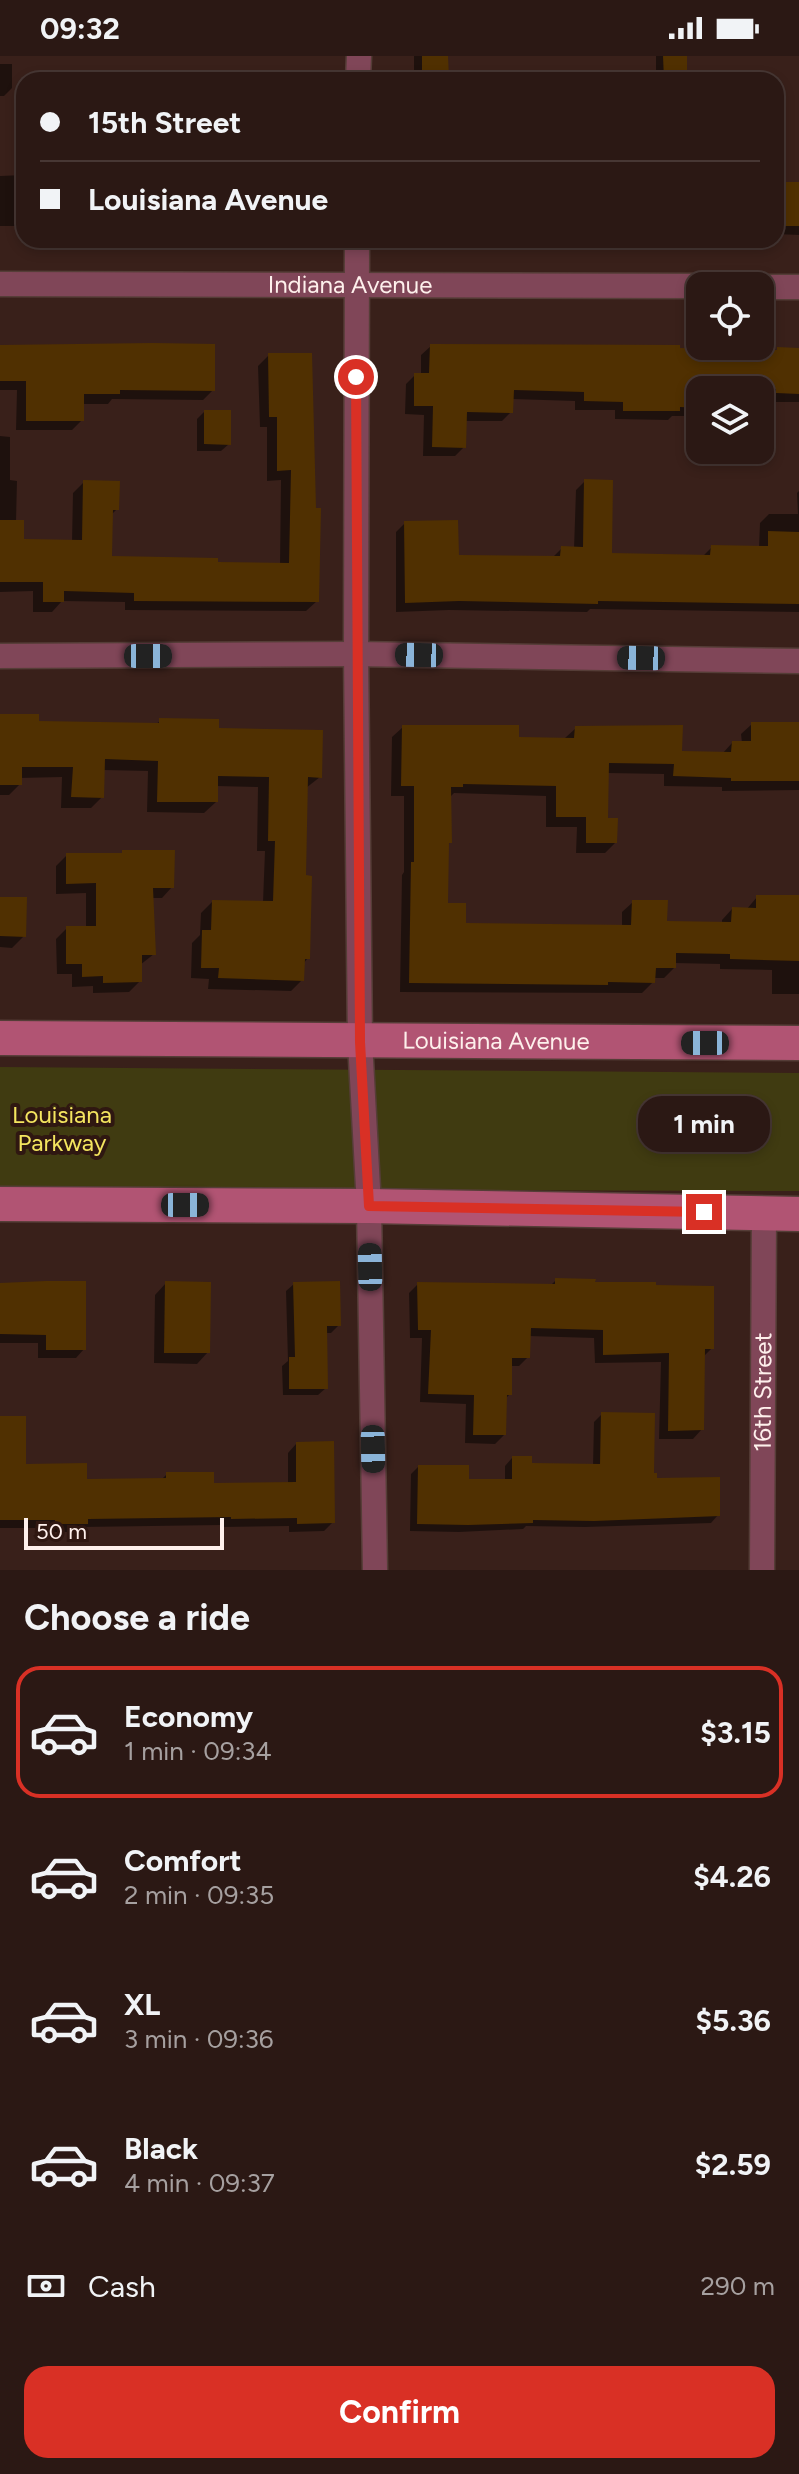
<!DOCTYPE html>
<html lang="en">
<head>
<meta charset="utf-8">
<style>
	body { margin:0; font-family:Figtree,sans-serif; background:#372522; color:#f1f3f6; height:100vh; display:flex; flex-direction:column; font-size:30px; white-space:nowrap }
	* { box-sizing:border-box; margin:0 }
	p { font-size:26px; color:#a6a0a0 }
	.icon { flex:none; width:44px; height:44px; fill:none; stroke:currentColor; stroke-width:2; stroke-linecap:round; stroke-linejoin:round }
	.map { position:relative; height:1514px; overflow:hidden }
	.drawer { display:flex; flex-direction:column; background:#2b1814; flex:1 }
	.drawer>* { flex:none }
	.guide { position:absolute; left:16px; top:16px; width:768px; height:176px; border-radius:24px; box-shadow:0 4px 12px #0003,0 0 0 2px #473734; display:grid; align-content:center; height:176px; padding:0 24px; background:#2b1814 }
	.controls { position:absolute; left:686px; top:216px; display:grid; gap:16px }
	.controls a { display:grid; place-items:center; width:88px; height:88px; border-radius:16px; background:#2b1814; box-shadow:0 4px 12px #0003,0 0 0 2px #473734; font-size:40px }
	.scale { position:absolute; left:24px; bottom:20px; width:200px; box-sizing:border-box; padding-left:8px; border:4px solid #fef0ec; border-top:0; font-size:22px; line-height:28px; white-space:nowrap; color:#fef0ec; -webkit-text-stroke:6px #2f1711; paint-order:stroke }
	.end { position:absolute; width:36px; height:36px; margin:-18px; border:10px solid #d93025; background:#fff; box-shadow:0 0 0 4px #fff }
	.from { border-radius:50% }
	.bubble { position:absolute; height:56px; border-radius:24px; background:#2b1814; box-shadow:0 4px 12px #0003,0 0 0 2px #473734; font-size:26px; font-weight:700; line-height:56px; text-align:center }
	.car { position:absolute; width:24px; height:48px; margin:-24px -12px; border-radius:10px; box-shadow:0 0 6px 2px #0007; background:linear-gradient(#222 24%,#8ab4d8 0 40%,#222 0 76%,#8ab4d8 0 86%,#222 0) }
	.guide b { display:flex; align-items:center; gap:28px; height:76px; font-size:30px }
	.guide b+b { border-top:2px solid #473734 }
	.guide i { width:20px; height:20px; background:#f1f3f6 }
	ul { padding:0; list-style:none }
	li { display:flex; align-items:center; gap:24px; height:132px; margin:0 16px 12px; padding:0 8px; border:4px solid transparent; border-radius:24px }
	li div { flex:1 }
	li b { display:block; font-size:30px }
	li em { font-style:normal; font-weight:700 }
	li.on { border-color:#d93025 }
	li>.icon { width:72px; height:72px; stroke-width:1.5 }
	h2 { padding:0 24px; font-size:36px; line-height:96px }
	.pay { display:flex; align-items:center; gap:20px; height:88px; padding:0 24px; font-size:30px }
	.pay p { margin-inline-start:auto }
	.action { display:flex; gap:16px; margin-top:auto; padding:16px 24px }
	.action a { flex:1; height:92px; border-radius:24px; background:#d93025; color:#fff; font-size:32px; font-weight:700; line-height:92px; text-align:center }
	.status { display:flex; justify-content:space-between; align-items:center; height:56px; padding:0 40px; background:#2b1814; direction:ltr }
	.status svg { height:22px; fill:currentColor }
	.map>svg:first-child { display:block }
</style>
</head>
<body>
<div class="status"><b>09:32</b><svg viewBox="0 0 49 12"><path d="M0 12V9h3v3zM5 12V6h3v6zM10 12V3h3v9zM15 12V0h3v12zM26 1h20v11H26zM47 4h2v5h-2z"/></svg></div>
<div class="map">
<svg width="799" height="1514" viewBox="0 0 799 1514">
	<rect width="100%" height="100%" fill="#39201a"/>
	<path fill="#403b11" d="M0,1011L799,1017V1135L0,1133Z"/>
	<g fill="#0007">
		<path d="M414,0H446L447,21L444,24H414Z"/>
		<rect x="656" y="0" width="29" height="24"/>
		<path d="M0,8H12V32L4,40H0Z"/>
		<path d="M24,119V170H0V120Z"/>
		<path d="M776,128H799V179L776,178Z"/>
		<path d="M0,290L213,334L203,344L112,343L108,348H82V364L72,374H16L17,334H0Z"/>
		<path d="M431,290L776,296L799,293V346H768V341H760V334H700V360H672L668,364L615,363V354H575V345L512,343L511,356L502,365H464V391L455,400H423L424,359L405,358L406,328L415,319H421V299Z"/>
		<path d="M269,299L317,545L306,555L125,554V546L62,545L52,556H33V535L0,536V380L10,381V424L17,425L16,466L22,485L72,486L73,437L84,426L117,453L111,459L110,502L280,509L281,424L267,425V371H260L258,310Z"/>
		<path d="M204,356L229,388L221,395H197V363Z"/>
		<path d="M585,425L610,499L702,501L712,491L759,492L760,467L769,458H798L797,437L799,435V556L590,553L587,556L449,554L396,556V476L405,467L457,501L552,502L562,492L574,493L576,434Z"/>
		<path d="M0,660L37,666L155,669L160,665L217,674L320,721L306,732L304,821L308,902L303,908L302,924L291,935L208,933L209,923L191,922L192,887L200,879L201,857L212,846H263L265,795H257L258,731L216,730V746L204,757L147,756L148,715L103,714L102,741L91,752H61L62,721L20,722V728L9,739H0Z"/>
		<path d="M752,668H799V734L722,735V731L664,730V718L607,717L606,764L615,787L605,797H576L577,771H546V740L454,737L451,740L450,786L447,790L446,849L464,869L622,871V856L633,846L665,867L722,868V864L732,853L746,854L757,841H799V938H772V914L720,913V908L674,907V912L664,922H653V926L642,937L400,936L402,819L404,816V740H391L392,681L403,671L517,683L565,682L576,672L680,697L722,698L732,687H742L741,678Z"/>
		<path d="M67,799L172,831L162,842H152L154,898L140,909V925L129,936L93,937V930L72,931V918H57L56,883L67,872H86V837L56,838V810Z"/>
		<path d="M0,843L24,880L12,892L0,891Z"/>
		<path d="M556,1224L593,1228L712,1292L703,1301L702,1373L693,1383H659L661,1306L595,1307L594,1282L528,1280V1301L519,1310H510V1338L505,1343L504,1379L495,1388L465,1387L466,1348L420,1346L422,1282H410L409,1237L418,1228L550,1230Z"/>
		<path d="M166,1227L208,1296L197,1308L154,1307L155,1239Z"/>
		<path d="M0,1228L84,1293L76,1302H38V1287H0Z"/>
		<path d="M294,1228L339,1269L331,1277H325L326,1332L318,1339H283L282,1310L288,1305L286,1235Z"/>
		<path d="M602,1358L655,1424L718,1459L711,1467L585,1471L526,1470L523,1473L459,1476L410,1475L411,1418L418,1411L467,1425H505V1410L512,1402L530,1409L593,1410L594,1366Z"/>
		<path d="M0,1362L24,1410L85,1425L161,1424L167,1418L212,1429L288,1428V1397L296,1388L333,1466L324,1475L289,1476V1470L222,1471V1469L82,1471L77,1476H47V1472H0Z"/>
	</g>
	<g fill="#503001">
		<path d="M422,0H448L449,22H422Z"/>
		<path d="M663,0H687V24H664Z"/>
		<rect x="776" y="126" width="23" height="44"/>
		<path d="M153,287L215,288V335L120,334V338H84V365H26V325H0V289Z"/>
		<path d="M430,288L680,289V292L777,294V291L799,292V338L776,337V333L700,334V352L680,351V355H623V346L584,345V336L514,334L513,357L467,356L466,392L432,391L433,350H414V317H429Z"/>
		<path d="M268,297H312L316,452H321L319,546L134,545V537L64,535V546H43V526H0V464H24V483L82,484L83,424L120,425L119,454H113L112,500L218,502V506L289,507L291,414L277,415V361H269Z"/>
		<path d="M204,354H231V389L204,388Z"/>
		<path d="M584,423L613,424L612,497L710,499L711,489L768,490V475L799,476V548L598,545V548L459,545L405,547L404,465L458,464L459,499L560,500L561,490L583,491Z"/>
		<path d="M0,658H39V665L159,667V662L219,663V672L323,674L322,722L308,721L306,819L312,820L310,903H305L304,925L218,922L219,912H201L202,874H211L212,844L273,845L275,785H268L269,721L218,720V746H157L158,705L105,703L104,742L71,741L73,711H22V729H0Z"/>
		<path d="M751,666H799V725H731V722L673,720L674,708L609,707L608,762H618L617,787H586V761H556V730L463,728V731H451L452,787H449L448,847H466V867L631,869L632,844H668L667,865L731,866L732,851L756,852V839H799V905L730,903V898L676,897V912H656L655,927L608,926V929L409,927L411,806H414V730H401L402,669H519V681L574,682L575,670L683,669L682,695L731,696L732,685H751Z"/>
		<path d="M122,794H175L174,832H153L156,899H142V926L103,927V920L82,921V908H66V870H96V827L66,828V797H122Z"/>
		<path d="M0,841H27L26,881L0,880Z"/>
		<path d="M555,1222L596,1223L595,1226H656V1229L714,1230V1293H705L704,1374L668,1375L669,1297L603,1299V1274L531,1272L530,1302H512V1339H507L506,1379H473L474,1339L428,1338L431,1274H418L417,1226L555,1228Z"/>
		<path d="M46,1225H86V1294H46V1279L0,1278V1227Z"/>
		<path d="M165,1225L211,1226L210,1297H164Z"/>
		<path d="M340,1225L341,1270H327L328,1333H289V1301H295L293,1226Z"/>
		<path d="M601,1356L655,1357L654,1417H657V1422L720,1421V1460L594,1465L533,1464V1467L468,1469L417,1468L418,1409H469V1423H512V1400H532V1407L600,1408Z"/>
		<path d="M0,1360H26V1408L87,1407V1423L166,1422V1416H214V1427L296,1426V1386L334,1385L335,1467L297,1468V1462L231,1463V1461L88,1463V1468H55V1464H0Z"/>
	</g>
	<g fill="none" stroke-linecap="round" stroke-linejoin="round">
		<g stroke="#553d37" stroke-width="27">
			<g id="street">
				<path d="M358,24L359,0"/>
				<path d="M357,184L356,598L360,986L369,1150L375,1514"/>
				<path id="s1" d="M0,228L700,230"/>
				<path d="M760,231H799"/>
				<path d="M0,600L356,598L799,605"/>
				<path id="s2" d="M762,1514L764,1158"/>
			</g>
		</g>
		<g stroke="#553d37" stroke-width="37">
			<g id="secondary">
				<path id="s3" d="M0,982L799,987"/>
				<path d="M0,1148L369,1150L799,1158"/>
			</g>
		</g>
		<use href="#street" stroke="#804658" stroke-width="24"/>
		<use href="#secondary" stroke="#b15473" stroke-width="34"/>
	</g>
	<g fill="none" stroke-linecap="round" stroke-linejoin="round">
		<path stroke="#d93025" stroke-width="10" d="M356,321L360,986L369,1150L704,1156"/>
	</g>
	<g text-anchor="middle" stroke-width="8" stroke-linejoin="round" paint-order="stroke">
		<g font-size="24" fill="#fef0ec" stroke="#2f1711">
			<text dy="8" stroke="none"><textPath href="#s1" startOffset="350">Indiana Avenue</textPath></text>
			<text dy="8" stroke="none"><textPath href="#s3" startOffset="496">Louisiana Avenue</textPath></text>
			<text dy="8" stroke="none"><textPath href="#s2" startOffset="178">16th Street</textPath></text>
		</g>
		<g font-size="24" fill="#f4e55f" stroke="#2f1711">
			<text x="62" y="1067">Louisiana<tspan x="62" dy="28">Parkway</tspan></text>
		</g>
	</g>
</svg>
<div class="controls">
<a><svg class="icon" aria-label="locate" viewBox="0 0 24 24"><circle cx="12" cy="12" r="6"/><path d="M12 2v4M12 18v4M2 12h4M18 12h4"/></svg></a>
<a><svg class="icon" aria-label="layers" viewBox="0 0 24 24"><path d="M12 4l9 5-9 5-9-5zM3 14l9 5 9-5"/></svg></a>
</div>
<div class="scale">50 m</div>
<i class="end from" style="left:356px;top:321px"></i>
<i class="end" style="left:704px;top:1156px"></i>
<div class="bubble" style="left:638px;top:1040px;width:132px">1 min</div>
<i class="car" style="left:419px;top:599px;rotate:271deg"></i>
<i class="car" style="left:148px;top:600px;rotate:90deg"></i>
<i class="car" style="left:641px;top:602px;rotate:271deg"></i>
<i class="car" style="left:705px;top:987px;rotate:270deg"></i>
<i class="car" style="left:185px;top:1149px;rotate:90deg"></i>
<i class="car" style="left:370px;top:1211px;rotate:359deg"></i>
<i class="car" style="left:373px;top:1393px;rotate:179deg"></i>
<div class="guide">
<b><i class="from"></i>15th Street</b>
<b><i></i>Louisiana Avenue</b>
</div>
</div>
<section class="drawer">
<h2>Choose a ride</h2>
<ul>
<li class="on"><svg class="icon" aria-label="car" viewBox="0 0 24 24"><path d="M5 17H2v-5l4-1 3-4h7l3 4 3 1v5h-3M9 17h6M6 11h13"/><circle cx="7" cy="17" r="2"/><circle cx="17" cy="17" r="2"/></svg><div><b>Economy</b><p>1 min · 09:34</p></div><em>$3.15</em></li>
<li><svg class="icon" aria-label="car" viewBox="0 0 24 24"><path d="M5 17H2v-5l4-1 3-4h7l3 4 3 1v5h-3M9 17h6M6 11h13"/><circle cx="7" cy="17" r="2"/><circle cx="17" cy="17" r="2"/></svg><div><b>Comfort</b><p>2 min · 09:35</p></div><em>$4.26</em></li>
<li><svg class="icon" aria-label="car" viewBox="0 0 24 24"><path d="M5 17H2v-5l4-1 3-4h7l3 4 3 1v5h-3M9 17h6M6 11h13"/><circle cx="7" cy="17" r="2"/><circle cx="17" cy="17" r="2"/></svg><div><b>XL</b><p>3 min · 09:36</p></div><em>$5.36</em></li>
<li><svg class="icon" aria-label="car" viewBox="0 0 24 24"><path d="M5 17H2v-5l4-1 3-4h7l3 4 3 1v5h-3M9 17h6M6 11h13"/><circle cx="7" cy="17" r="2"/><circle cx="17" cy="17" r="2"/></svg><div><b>Black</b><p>4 min · 09:37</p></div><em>$2.59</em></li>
</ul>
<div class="pay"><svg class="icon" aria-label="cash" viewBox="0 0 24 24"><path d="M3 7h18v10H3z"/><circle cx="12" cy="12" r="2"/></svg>Cash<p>290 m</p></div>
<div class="action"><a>Confirm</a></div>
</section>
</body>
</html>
